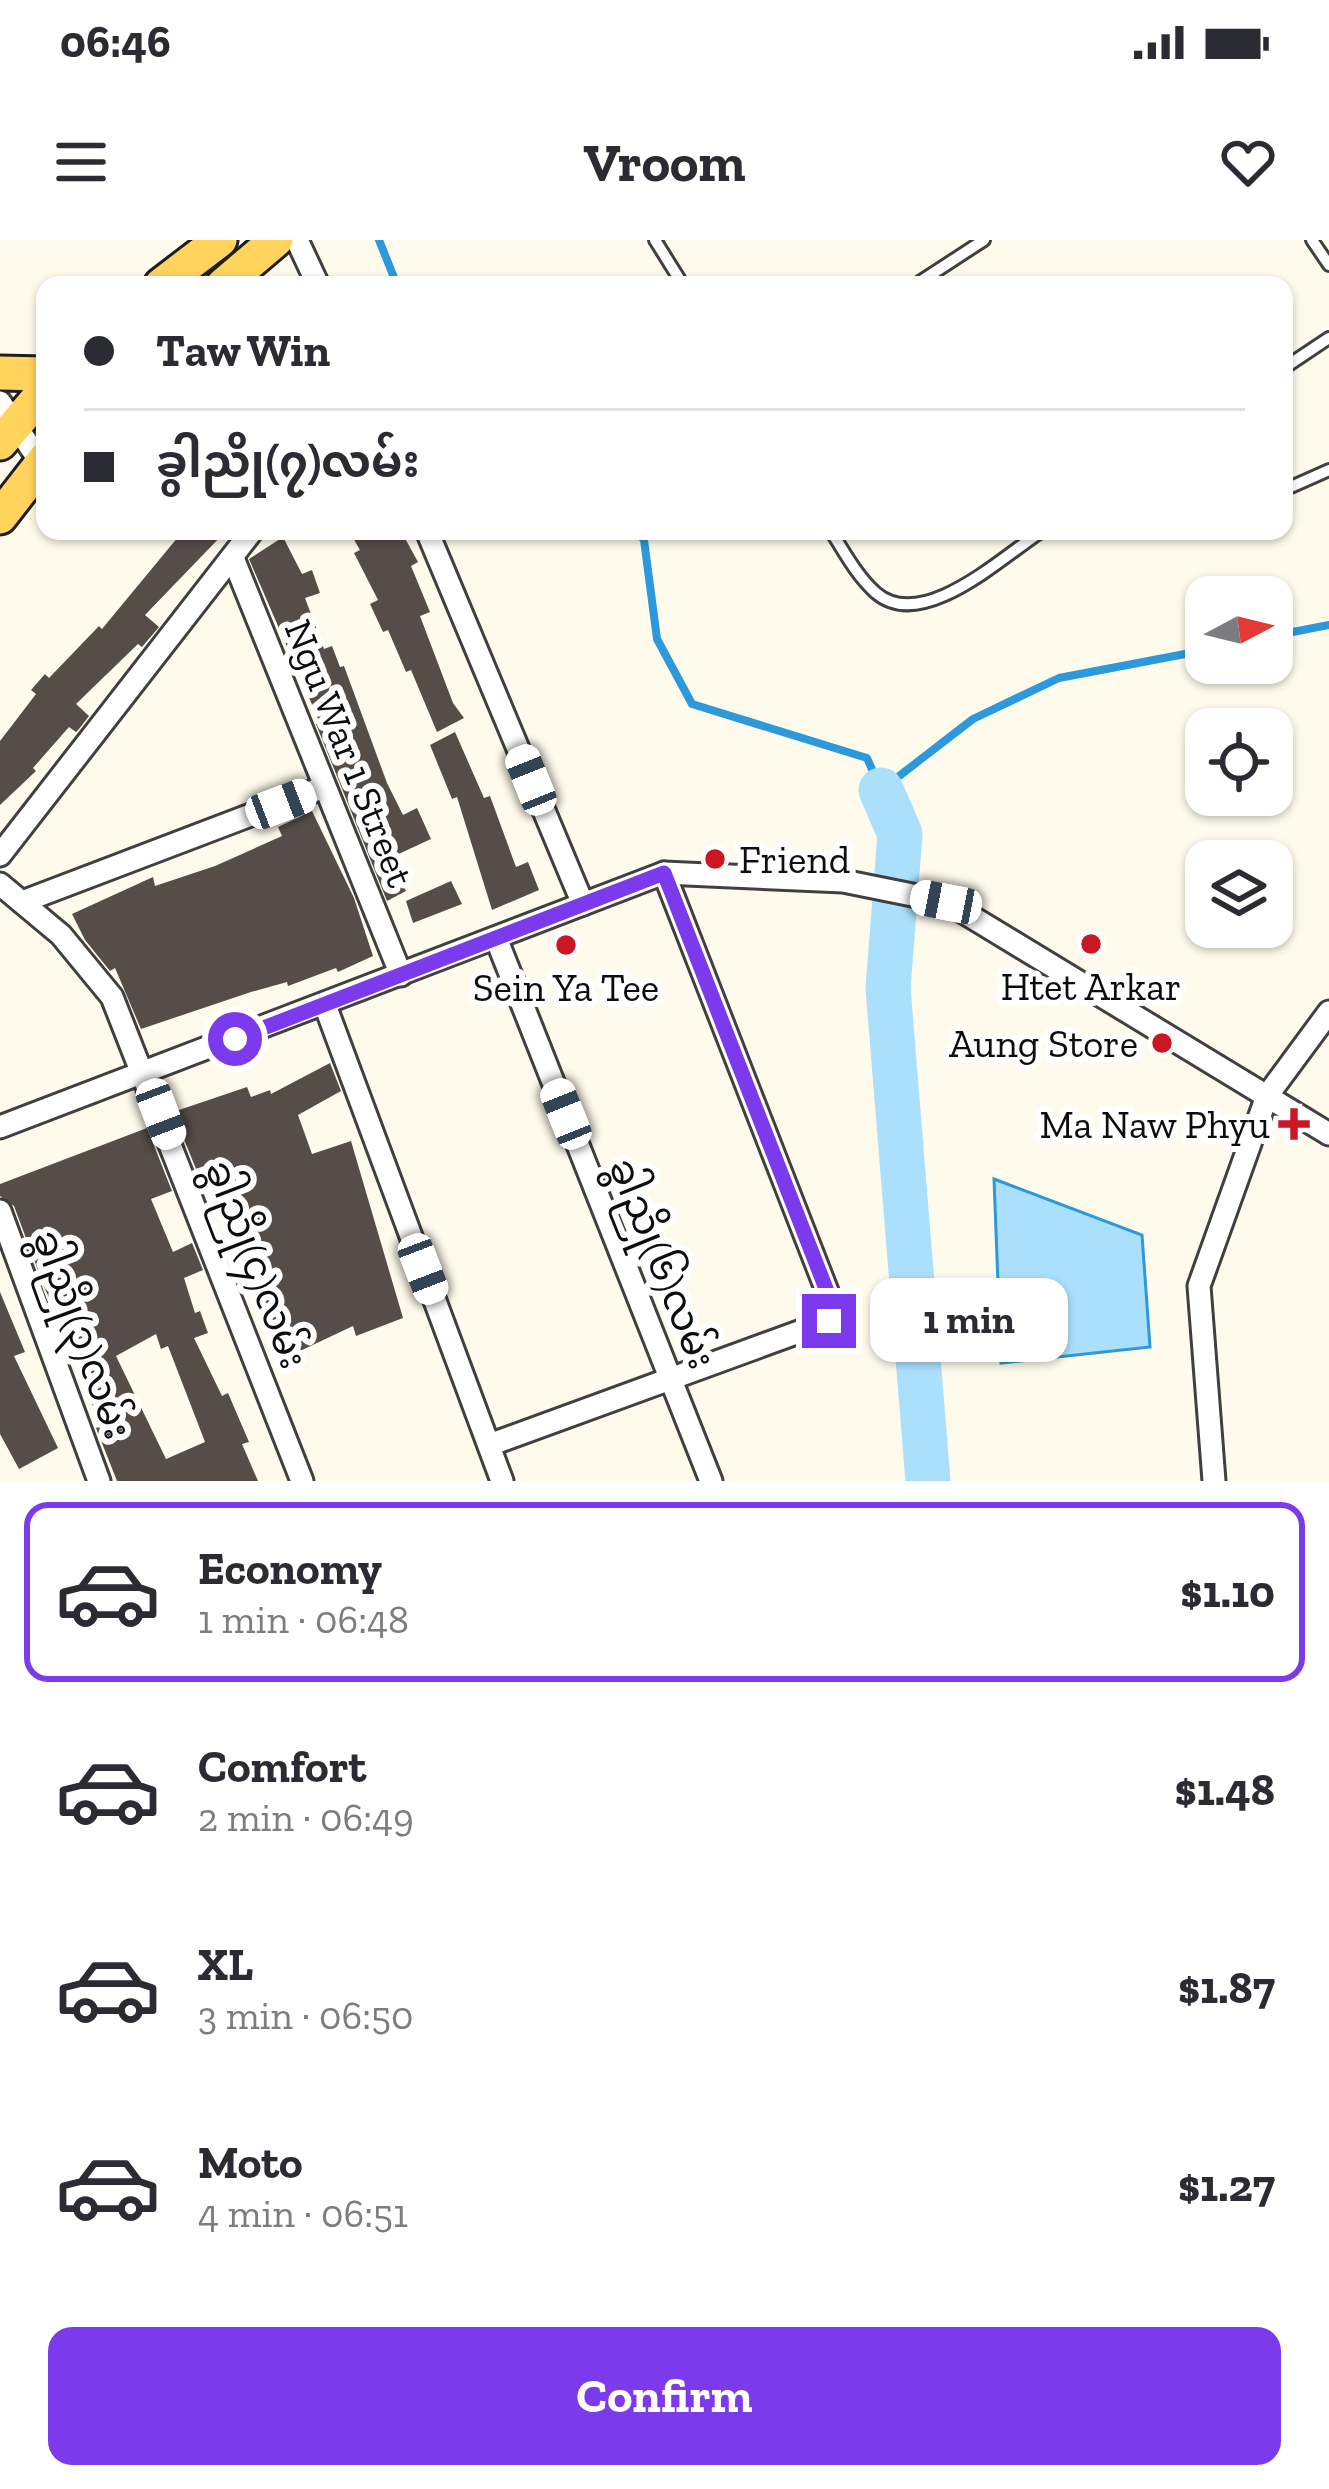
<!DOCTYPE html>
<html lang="en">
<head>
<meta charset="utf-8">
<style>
	body { margin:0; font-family:"Zilla Slab","Noto Sans Myanmar",serif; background:#f2f2f3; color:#2b2b33; height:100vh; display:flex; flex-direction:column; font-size:45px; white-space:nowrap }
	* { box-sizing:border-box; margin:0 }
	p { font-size:39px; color:#7c7c81 }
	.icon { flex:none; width:66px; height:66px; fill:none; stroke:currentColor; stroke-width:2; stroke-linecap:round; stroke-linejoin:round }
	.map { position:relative; height:1241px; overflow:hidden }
	.side { display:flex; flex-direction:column; background:#fff; flex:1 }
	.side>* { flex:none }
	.top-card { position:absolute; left:36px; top:36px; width:1257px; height:264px; border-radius:24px; box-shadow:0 3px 9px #0004; display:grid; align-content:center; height:264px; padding:0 48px; background:#fff }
	.needle { width:78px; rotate:83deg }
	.buttons { position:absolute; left:1185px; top:336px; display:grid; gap:24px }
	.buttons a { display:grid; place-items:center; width:108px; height:108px; border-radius:24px; background:#fff; box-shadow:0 3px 9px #0004; font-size:60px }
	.end { position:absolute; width:54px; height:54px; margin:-27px; border:15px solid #7c3aed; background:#fff; box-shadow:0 0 0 6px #fff }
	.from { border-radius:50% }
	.bubble { position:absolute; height:84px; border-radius:24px; background:#fff; box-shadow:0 3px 9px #0004; font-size:39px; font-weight:800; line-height:84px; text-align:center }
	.car { position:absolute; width:36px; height:72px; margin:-36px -18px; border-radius:15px; box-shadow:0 0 9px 3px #0007; background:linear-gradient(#fff 24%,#345 0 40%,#fff 0 76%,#345 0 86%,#fff 0) }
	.top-card b { display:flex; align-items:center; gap:42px; height:114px; font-size:45px }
	.top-card b+b { border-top:3px solid #e1e1e2 }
	.top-card i { width:30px; height:30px; background:#2b2b33 }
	ul { padding:21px 0 0; list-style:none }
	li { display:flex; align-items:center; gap:36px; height:180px; margin:0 24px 18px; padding:0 24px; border:6px solid transparent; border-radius:24px }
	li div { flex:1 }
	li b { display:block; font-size:45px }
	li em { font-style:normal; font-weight:800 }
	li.active { border-color:#7c3aed }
	li>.icon { width:108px; height:108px; stroke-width:1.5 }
	.button { display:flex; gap:24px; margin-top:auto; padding:24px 48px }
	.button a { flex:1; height:138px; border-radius:24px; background:#7c3aed; color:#fff; font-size:48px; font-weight:800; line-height:138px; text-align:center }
	.status { display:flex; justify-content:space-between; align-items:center; height:84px; padding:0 60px; background:#fff; direction:ltr }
	.status svg { height:33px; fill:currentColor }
	header { display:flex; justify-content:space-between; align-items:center; height:156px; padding:0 48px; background:#fff; font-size:54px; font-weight:800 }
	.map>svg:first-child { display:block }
</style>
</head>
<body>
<div class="status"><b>06:46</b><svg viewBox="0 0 49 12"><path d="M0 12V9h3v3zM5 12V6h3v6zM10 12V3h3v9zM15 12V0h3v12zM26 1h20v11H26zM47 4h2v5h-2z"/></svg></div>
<header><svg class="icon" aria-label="menu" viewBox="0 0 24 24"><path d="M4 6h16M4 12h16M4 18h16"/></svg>Vroom<svg class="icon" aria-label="heart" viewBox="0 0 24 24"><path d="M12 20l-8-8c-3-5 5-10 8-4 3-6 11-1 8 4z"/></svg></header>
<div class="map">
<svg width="1329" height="1241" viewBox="0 0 1329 1241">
	<rect width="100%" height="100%" fill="#fffbec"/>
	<path fill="#abe0fc" stroke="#2b99db" stroke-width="3" d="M994,939L1142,995L1150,1107L1001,1123Z"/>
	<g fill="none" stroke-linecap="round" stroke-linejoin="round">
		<g stroke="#2b99db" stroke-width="8">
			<path d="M379,0L397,45"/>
			<path d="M637,291L644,300L657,399L692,464L867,518L881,550L973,479L1059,438L1206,410"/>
			<path d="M1272,396L1329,385"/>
		</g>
		<path stroke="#abe0fc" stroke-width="45" d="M881,550L900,594L888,748L928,1241"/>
	</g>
	<g fill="#564d48" fill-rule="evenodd">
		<path d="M183,291H226L145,375L159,387L142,407L138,404L76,464L89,476L79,489L76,492L69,487L33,528L36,531L0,565V501L36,454L31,450L45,434L49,438L99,386L102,389Z"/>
		<path d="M349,291H401L418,322L411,326L430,372L420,376L453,463L464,478L437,492L411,430L406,432L388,390L383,392L370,364L378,360L354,313L360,310Z"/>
		<path d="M283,297L302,334L312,330L320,353L305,358L324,409L332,406L340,427L344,426L387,543L403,575L417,568L431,599L390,618L406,651L387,661L316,484L320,483L249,319Z"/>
		<path d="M455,492L484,558L490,556L516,627L528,622L539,650L492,670L457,557L452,559L430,505Z"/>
		<path d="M312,571L354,658L373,716L338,732L336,728L288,746L287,742L251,752L141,789L115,728L110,731L85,700L72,674L153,637L155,646L215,626L282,596L278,587Z"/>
		<path d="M451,641L462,664L413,683L406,661Z"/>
		<path d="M330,823L341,851L298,875L312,914L351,901L403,1078L356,1096L353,1086L283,1119L272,1094L277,1091L252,1038L265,1032L212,923L196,929L173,872L247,847L251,857L270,850L271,854Z"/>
		<path d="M147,888L172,951L151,959L173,1012L192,1003L203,1030L184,1038L195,1073L200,1071L208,1093L194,1098L222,1156L228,1153L249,1202L242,1204L258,1241H117L96,1188L102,1186L81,1140L87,1137L45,1049L14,966L0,956V944ZM156,1094L161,1109L168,1106L205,1202L166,1219L116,1116Z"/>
		<path d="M0,1052L25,1112L14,1116L58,1208L19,1229L0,1194Z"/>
	</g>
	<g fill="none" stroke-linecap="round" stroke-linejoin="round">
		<g stroke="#404040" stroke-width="16">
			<g id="service">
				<path d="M655,0L683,45"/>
				<path d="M1312,0L1329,25"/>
				<path d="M915,45L984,0"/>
				<path d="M1284,128L1329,98"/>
				<path d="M1284,250L1329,230"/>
				<path d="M831,291C844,312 857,336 876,353C922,393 1002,317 1042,291"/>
			</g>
		</g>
		<g stroke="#404040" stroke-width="27">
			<g id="minor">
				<path d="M297,0L318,45"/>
				<path d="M0,162L41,223"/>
				<path d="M427,291L583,664"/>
				<path d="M233,318L401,735"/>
				<path d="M0,615L252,291"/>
				<path d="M0,644L61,695L112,757L302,1241"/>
				<path d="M22,662L324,547"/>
				<path d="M496,698L711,1241"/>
				<path d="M325,765L502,1241"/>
				<path d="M0,887L664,633L843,641L947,662L1329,894"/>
				<path d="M0,971L99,1241"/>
				<path d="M489,1205L829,1081L832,1064L664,633"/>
				<path d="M1214,1241L1199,1046L1267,856L1329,772"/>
			</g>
		</g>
		<g stroke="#1e1e1e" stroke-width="39">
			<g id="primary">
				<path d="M161,45L220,0"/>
				<path d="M223,45L276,0"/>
				<path d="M0,133L45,134"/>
				<path d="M0,203L45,150"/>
				<path d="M0,277L45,219"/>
			</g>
		</g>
		<use href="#service" stroke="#fff" stroke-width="10"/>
		<use href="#minor" stroke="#fff" stroke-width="21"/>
		<use href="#primary" stroke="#ffd35c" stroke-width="33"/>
	</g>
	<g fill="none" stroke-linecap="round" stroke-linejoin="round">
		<path stroke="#7c3aed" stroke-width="15" d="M235,799L664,633L832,1064L829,1081"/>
	</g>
	<g fill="#cb1724" stroke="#fff" stroke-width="4.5">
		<circle cx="715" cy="619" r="12"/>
		<circle cx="1091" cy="704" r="12"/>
		<circle cx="566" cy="705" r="12"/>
		<circle cx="1162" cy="803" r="12"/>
		<path d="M1288 866h12v12h12v12h-12v12h-12v-12h-12v-12h12z"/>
	</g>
	<g text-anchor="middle" stroke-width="12" stroke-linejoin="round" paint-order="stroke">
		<g font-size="39" fill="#0d0d0d" stroke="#fff">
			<text transform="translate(350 513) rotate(68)" y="14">Ngu War 1 Street</text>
			<text transform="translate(663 1023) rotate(68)" y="14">ခွါညို(၆)လမ်း</text>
			<text transform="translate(257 1024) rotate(69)" y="14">ခွါညို(၄)လမ်း</text>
			<text transform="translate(83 1094) rotate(70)" y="14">ခွါညို(၃)လမ်း</text>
		</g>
		<g font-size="39" fill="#0d0d0d" stroke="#fff">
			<text x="739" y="633" text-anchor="start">Friend</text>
			<text x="1091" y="760">Htet Arkar</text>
			<text x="566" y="761">Sein Ya Tee</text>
			<text x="1138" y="817" text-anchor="end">Aung Store</text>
			<text x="1270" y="898" text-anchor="end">Ma Naw Phyu</text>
		</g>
	</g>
</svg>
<div class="buttons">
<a><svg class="needle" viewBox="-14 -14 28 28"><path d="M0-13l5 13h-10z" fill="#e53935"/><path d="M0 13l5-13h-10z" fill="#7c7c81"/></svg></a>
<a><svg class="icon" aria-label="locate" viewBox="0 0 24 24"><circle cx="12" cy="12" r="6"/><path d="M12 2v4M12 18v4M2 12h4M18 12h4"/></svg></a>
<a><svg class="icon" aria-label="layers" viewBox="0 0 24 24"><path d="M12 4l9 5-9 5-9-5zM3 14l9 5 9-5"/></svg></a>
</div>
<i class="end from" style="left:235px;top:799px"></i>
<i class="end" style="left:829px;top:1081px"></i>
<div class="bubble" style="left:870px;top:1038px;width:198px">1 min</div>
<i class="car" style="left:531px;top:540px;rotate:338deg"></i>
<i class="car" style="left:281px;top:564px;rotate:69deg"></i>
<i class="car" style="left:946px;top:662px;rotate:281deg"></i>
<i class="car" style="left:161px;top:874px;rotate:159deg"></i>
<i class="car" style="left:566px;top:874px;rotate:338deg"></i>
<i class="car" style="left:423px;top:1029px;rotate:159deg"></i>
<div class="top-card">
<b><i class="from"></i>Taw Win</b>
<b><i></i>ခွါညို(၇)လမ်း</b>
</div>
</div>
<section class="side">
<ul>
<li class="active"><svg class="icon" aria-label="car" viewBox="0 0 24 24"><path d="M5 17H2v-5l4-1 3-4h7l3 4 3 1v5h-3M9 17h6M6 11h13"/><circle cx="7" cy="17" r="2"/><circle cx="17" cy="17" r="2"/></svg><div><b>Economy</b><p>1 min · 06:48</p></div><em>$1.10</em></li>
<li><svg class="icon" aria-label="car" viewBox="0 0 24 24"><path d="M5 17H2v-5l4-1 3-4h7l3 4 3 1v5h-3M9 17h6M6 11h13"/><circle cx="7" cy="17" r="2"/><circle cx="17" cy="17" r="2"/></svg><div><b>Comfort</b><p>2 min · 06:49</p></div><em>$1.48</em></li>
<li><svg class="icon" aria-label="car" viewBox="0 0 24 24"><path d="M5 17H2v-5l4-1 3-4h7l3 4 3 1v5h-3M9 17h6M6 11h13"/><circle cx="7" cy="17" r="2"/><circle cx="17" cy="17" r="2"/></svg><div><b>XL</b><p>3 min · 06:50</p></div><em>$1.87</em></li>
<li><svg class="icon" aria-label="car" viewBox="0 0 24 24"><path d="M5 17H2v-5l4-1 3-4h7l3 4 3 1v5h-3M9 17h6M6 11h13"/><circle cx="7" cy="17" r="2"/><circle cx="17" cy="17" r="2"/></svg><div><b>Moto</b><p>4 min · 06:51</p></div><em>$1.27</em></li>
</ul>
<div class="button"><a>Confirm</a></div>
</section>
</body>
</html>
